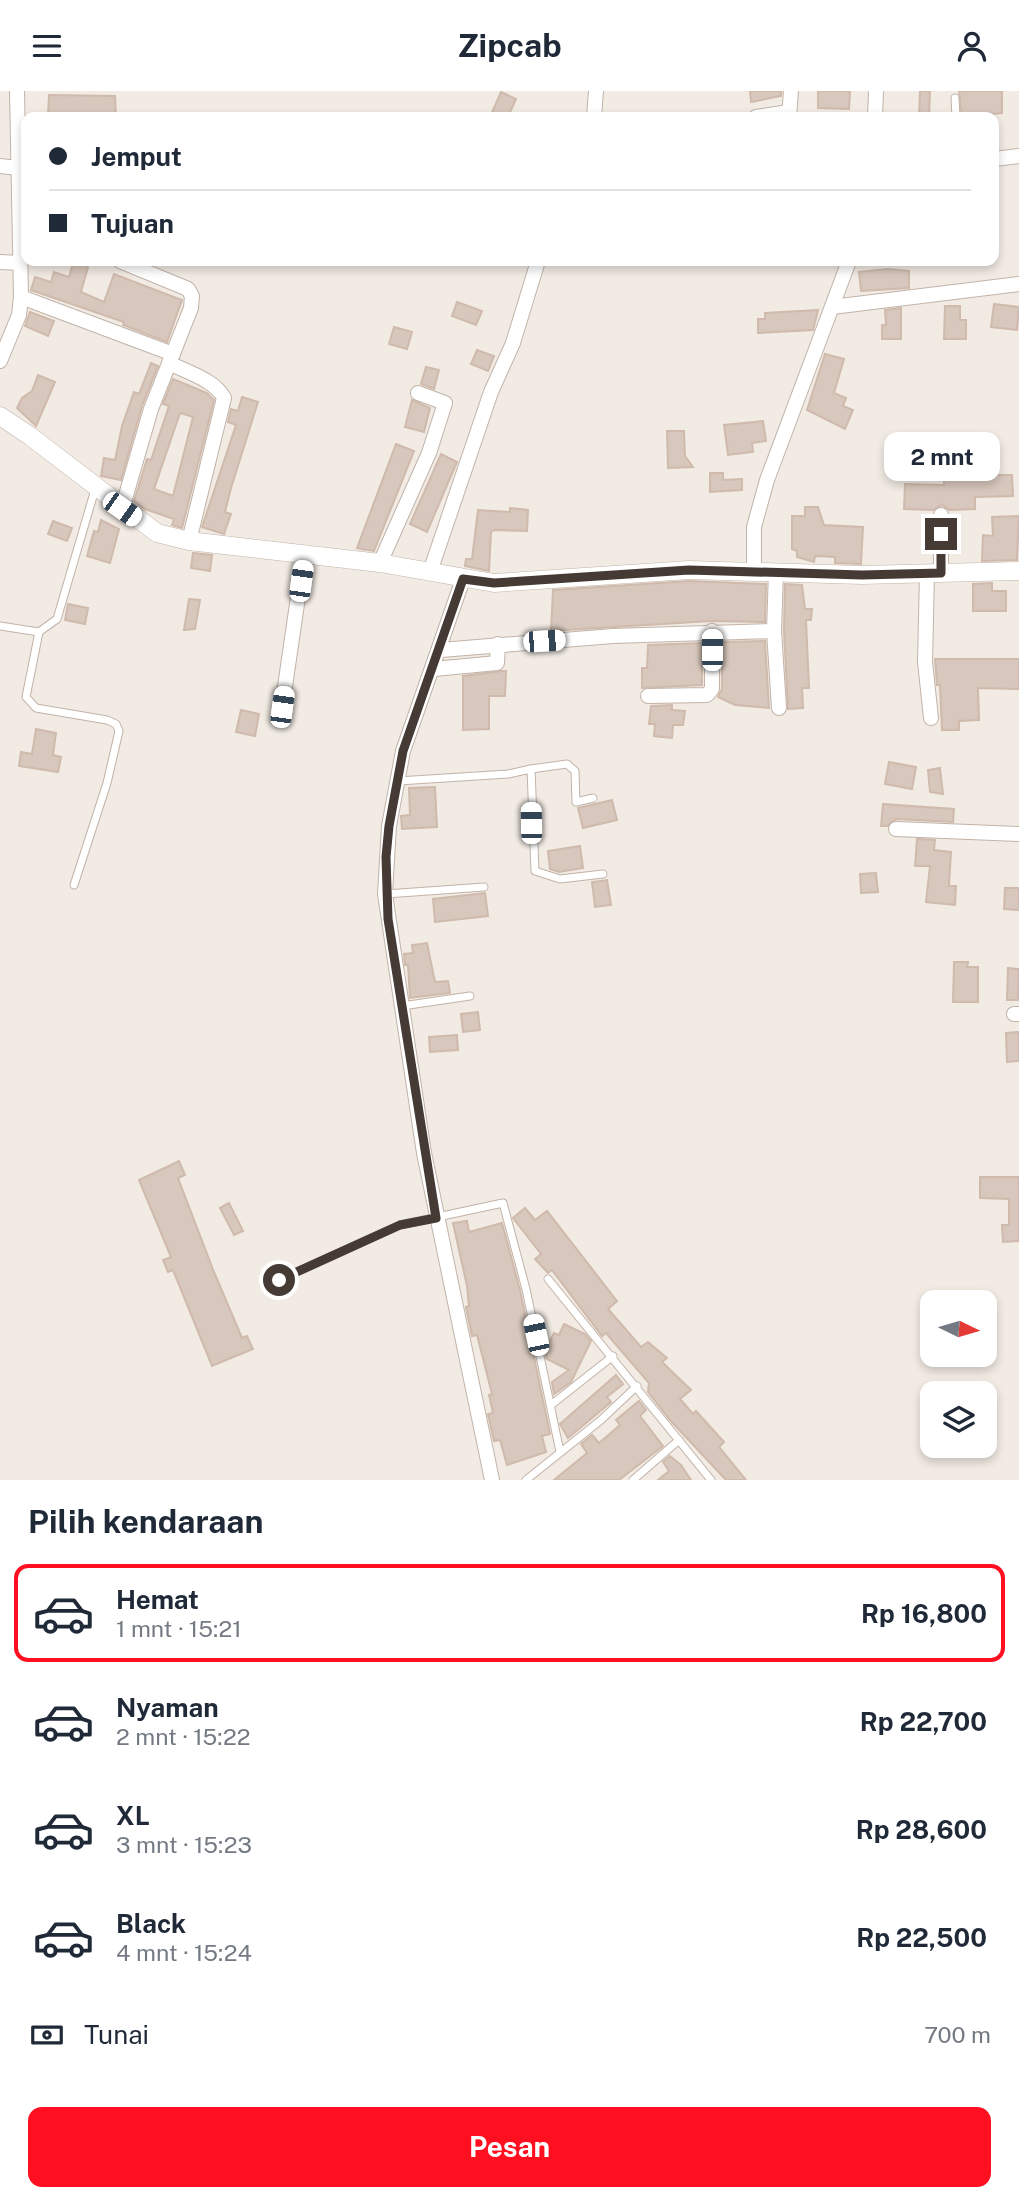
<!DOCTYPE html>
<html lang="id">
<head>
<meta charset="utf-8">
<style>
	body { margin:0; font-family:"Public Sans",sans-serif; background:#f6f6f7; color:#1f2937; height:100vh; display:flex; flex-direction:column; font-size:26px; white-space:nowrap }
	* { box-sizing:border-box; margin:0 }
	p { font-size:23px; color:#747a83 }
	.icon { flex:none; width:38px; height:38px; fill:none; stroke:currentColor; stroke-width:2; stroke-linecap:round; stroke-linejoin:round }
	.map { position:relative; height:1389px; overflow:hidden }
	.details { display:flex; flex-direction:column; background:#fff; flex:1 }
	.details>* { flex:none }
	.hud { position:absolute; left:21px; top:21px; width:978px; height:154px; border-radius:14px; box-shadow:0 4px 10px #0003; display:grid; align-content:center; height:154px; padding:0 28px; background:#fff }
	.needle { width:46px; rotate:95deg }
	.buttons { position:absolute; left:920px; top:1199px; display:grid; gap:14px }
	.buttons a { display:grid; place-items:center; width:77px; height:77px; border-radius:14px; background:#fff; box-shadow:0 4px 10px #0003; font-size:35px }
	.end { position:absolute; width:32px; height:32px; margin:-16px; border:9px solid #453a34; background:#fff; box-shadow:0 0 0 4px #fff }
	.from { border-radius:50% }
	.bubble { position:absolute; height:49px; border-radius:14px; background:#fff; box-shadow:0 4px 10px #0003; font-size:23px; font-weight:700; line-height:49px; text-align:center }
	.car { position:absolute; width:21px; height:42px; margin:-21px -10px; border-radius:9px; box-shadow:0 0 5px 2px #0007; background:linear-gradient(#fff 24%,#345 0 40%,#fff 0 76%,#345 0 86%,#fff 0) }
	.hud b { display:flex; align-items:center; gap:24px; height:66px; font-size:26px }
	.hud b+b { border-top:2px solid #e0e1e3 }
	.hud i { width:18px; height:18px; background:#1f2937 }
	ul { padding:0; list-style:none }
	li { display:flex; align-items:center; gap:21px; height:98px; margin:0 14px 10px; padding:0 14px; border:4px solid transparent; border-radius:14px }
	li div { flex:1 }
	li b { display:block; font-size:26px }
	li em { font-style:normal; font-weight:700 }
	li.on { border-color:#ff0f20 }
	li>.icon { width:63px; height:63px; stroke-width:1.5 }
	h2 { padding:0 28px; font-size:32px; line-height:84px }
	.pay { display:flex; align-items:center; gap:18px; height:77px; padding:0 28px; font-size:26px }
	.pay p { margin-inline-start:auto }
	.button { display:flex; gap:14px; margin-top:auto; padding:14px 28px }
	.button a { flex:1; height:80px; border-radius:14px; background:#ff0f20; color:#fff; font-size:28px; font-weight:700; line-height:80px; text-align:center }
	header { display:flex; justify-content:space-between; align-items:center; height:91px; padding:0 28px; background:#fff; font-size:32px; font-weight:700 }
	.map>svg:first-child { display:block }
</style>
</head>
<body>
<header><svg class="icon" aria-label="menu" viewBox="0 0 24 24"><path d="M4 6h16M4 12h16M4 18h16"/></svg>Zipcab<svg class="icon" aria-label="person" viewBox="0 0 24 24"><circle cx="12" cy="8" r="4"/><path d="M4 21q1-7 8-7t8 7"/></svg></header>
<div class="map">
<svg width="1019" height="1389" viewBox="0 0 1019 1389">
	<rect width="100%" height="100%" fill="#f2ebe4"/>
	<g fill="#d7c7bc" stroke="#cfbaac" stroke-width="2" fill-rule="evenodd">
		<path d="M750,0H781V5L751,11Z"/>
		<path d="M818,0H850L849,18L818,17Z"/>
		<path d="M920,0H930L929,26H919Z"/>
		<path d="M959,0H1002V22L962,26Z"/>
		<path d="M501,1L516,8L508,26H490Z"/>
		<path d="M49,4L115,5L116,26H48Z"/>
		<path d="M81,170L88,176L81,201L104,211L114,183L182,209L167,251L123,234L124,231L31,199L35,186L51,191L54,181L69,186L73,172Z"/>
		<path d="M888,178L909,180V197L861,200L859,181Z"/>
		<path d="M457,211L482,220L476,234L452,225Z"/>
		<path d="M994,213L1019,216L1017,239L991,236Z"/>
		<path d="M945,215H960V229H966V248H944Z"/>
		<path d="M901,217V248H882V234H886L885,219Z"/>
		<path d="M818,219L813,239L758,242V228H765V222Z"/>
		<path d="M30,221L54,230L48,245L25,235Z"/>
		<path d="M394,236L412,241L407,258L389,253Z"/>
		<path d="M477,259L494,265L488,280L471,273Z"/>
		<path d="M825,263L844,268L834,302L846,307L843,315L853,319L845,338L807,319Z"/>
		<path d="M151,272L158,275L142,315L121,389L101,385L104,367L115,369L122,335L134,301L139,303Z"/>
		<path d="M426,276L439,279L434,298L421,293Z"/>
		<path d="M38,284L55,291L36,335L17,317L22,307L32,300Z"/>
		<path d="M173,288L207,302L214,309L182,437L172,434L174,428L145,418L134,410L147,368L151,369L169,315L163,313ZM180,322L193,326L173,405L154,398Z"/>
		<path d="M242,306L258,311L231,397L225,421L231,423L224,443L202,436L236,334L228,331L231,318L238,320Z"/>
		<path d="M412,309L430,317L424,341L405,336Z"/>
		<path d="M763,330L766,350L752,352L753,361L728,364L724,334Z"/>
		<path d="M667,340H684L685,365L693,376L668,377Z"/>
		<path d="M396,353L414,360L374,460L361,458L357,457Z"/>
		<path d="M960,354H974V380H979V384H1012L1013,405L975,406V418L949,419L942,414L933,419L904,418L905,393L944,394L943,360H960Z"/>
		<path d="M441,363L457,371L427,441L410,433Z"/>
		<path d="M710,382H723V389L742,388V399L710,401Z"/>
		<path d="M805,416H818L824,434L863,436L861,473L835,472V466L815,465L814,471L797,466V460L792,458V425H805Z"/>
		<path d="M510,417L528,419L527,440L494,439L491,441L489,480L465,475L466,468H472L478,419L510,421Z"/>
		<path d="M1019,425L1017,469L982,470L983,444L993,445L992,426Z"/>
		<path d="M101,429L119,438L110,472L87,465L94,440L98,441Z"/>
		<path d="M53,430L72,437L67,450L48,443Z"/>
		<path d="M193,462L212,464L210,480L191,477Z"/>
		<path d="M689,490L766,493L765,531L711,530L551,540L553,499Z"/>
		<path d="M992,492V500H1006V520H973V493Z"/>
		<path d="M785,493L802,494L805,518H812L811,529H806L809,597H802L803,617L788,618L784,540Z"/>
		<path d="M189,508L200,509L195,538L184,539Z"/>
		<path d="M68,513L88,517L85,533L65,529Z"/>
		<path d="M765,550L769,617L735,614L718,606L722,598V551Z"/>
		<path d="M702,552V594L642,597V577H647L648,554Z"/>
		<path d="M935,568H1019V598L978,597L979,629L959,630V639H942L940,594H937Z"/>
		<path d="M502,580H506L505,605H489V638L463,639V585Z"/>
		<path d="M672,614V619L685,620L683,634H673L672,647L654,645L655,633H649L651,615Z"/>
		<path d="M241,619L259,623L255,645L236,641Z"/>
		<path d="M36,638L56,642L53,664L61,666L58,681L19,675L21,661L32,663Z"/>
		<path d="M889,671L916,676L912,698L885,693Z"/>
		<path d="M940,677L943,703L930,701L928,679Z"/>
		<path d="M435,696L437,736L402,738L401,725L410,724L409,697Z"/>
		<path d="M612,709L617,729L583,737L578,717Z"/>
		<path d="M883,713L954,718L953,731L896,728L887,735H881Z"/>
		<path d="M917,748L935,749L934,759L951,761L949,795H956L955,814L926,811L930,775H915Z"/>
		<path d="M580,755L583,777L559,781L550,778L548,760Z"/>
		<path d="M876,782L878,801L861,802L860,783Z"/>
		<path d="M607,789L611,814L595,816L592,791Z"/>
		<path d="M1005,797H1019V819L1004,818Z"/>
		<path d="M485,802L488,825L435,831L433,808Z"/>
		<path d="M427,852L435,891L448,890L450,902L410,907L408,874H405L404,863L413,862L412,854Z"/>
		<path d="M954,871H968L967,876H978V911H953Z"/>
		<path d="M1008,877L1019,878L1018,909H1007Z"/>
		<path d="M478,921L480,939L463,941L461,923Z"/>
		<path d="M1019,941V970L1007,971L1006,942Z"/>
		<path d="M457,944L458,959L430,961L429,946Z"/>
		<path d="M179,1070L185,1084L178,1087L214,1181L242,1247L247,1245L253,1258L212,1275L173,1179L168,1181L163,1169L171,1166L139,1089Z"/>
		<path d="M980,1086H1019V1150L1003,1151L1002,1134H1009V1108L980,1107Z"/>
		<path d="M229,1112L243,1140L234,1144L220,1117Z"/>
		<path d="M525,1117L535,1129L547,1120L617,1210L608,1218L641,1256L648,1251L667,1267L662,1271L691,1299L680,1308L693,1323L696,1320L724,1351L719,1356L746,1389H726L670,1329L648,1301L649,1292L606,1242L602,1245L552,1179L548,1182L535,1168L541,1163L513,1127Z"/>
		<path d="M467,1130L469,1141L502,1132L520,1199L550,1343L542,1345L546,1361L507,1374L500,1349L494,1350L488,1323L493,1322L489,1304L492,1303L477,1244L472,1245L466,1216L469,1215L467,1195L453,1132Z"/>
		<path d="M564,1233L585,1243L591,1250L571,1291L554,1303L552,1291L569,1279L547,1268L545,1260L554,1242L559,1244Z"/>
		<path d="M616,1284L623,1293L607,1306L611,1311L568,1347L560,1333Z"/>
		<path d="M639,1310L646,1319L640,1325L663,1355L619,1389H554L587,1362L581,1353L592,1344L599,1352L620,1334L616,1329Z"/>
		<path d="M670,1365L681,1374L691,1389H658L669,1380L663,1371Z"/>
	</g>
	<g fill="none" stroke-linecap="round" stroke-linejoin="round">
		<g stroke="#c1b3a9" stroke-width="9">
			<g id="service">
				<path d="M955,7L956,26"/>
				<path d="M0,535L39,541L26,606L36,617L107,629L116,633L119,640L107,692L74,794"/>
				<path d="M39,541L57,528L96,395"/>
				<path d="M531,678L567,673L575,680L576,711L593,707"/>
				<path d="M398,690L508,683L531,678L535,780L560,788L603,783"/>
				<path d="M386,803L484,796"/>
				<path d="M402,915L470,905"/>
				<path d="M548,1188L711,1389"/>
				<path d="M279,1189L400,1134L503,1112L526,1198L560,1361"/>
				<path d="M551,1314L613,1265"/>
				<path d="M526,1389L601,1329L637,1295"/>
				<path d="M633,1389L679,1349"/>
			</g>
		</g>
		<g stroke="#c1b3a9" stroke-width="16">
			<g id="minor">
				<path d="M594,26L596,0"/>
				<path d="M756,26L789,21"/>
				<path d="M789,26L791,0"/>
				<path d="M875,26L876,0"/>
				<path d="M994,68L1019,65"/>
				<path d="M0,75L18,77"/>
				<path d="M120,170L188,198L192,205L191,217L151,318L122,418"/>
				<path d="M0,171L20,172"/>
				<path d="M21,206L173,263"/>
				<path d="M832,216L1019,193"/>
				<path d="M0,270L19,224L21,206L17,0"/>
				<path d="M169,272C187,281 215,289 224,307L189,450"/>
				<path d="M941,424V482"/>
				<path d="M380,472L429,362L445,312L418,302"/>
				<path d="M754,479V436L767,389L849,170"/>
				<path d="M430,481L491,301L513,252L538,170"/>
				<path d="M927,483L925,571L931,627"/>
				<path d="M463,488L403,660L389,735L385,803L424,1062L492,1389"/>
				<path d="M774,540L779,617"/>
				<path d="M441,559L613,545L774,540L776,480"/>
				<path d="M434,578L497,572L498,553"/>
				<path d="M648,605L707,604L712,598V540"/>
				<path d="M282,616L304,465"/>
				<path d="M896,738L1019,743"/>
				<path d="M1014,923H1019"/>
			</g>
		</g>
		<g stroke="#c1b3a9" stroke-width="19">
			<path id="tertiary" d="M0,325L30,345L157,442L189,450L380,472L494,492L689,479L862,484L1019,480"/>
		</g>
		<use href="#service" stroke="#fff" stroke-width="7"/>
		<use href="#minor" stroke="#fff" stroke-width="14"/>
		<use href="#tertiary" stroke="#fff" stroke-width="18"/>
	</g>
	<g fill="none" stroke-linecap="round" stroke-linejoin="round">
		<path stroke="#453a34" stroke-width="9" d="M279,1189L400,1134L436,1127L388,828L386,766L389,735L403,660L463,488L494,492L689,479L862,484L941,482V443"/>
	</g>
</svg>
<div class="buttons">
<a><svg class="needle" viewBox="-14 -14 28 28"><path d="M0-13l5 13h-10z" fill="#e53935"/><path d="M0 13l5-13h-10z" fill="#747a83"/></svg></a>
<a><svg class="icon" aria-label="layers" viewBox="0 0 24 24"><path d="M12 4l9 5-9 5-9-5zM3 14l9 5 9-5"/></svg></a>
</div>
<i class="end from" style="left:279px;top:1189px"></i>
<i class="end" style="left:941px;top:443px"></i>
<div class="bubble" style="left:884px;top:341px;width:116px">2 mnt</div>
<i class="car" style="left:122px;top:418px;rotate:125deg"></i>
<i class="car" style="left:301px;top:490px;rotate:8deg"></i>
<i class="car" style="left:544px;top:550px;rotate:86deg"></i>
<i class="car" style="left:712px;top:559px;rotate:0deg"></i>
<i class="car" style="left:282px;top:616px;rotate:8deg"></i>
<i class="car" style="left:531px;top:732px;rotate:359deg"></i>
<i class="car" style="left:536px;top:1244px;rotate:348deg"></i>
<div class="hud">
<b><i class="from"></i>Jemput</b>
<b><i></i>Tujuan</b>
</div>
</div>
<section class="details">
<h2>Pilih kendaraan</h2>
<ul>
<li class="on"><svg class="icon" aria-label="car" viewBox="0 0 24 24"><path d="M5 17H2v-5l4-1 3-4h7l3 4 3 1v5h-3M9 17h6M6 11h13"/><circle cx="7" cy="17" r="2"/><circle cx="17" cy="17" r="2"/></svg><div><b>Hemat</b><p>1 mnt · 15:21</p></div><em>Rp 16,800</em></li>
<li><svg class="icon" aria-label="car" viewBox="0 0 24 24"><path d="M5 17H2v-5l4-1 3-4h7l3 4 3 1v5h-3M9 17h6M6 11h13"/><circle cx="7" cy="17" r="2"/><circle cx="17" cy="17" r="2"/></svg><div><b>Nyaman</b><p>2 mnt · 15:22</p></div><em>Rp 22,700</em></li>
<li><svg class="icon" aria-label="car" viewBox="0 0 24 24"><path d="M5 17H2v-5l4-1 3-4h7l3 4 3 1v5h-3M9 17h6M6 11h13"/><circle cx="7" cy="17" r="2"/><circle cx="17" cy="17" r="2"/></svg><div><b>XL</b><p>3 mnt · 15:23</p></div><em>Rp 28,600</em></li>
<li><svg class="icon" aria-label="car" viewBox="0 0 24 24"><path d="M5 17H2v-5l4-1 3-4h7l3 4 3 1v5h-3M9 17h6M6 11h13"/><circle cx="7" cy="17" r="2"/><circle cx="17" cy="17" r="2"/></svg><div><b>Black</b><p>4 mnt · 15:24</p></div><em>Rp 22,500</em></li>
</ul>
<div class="pay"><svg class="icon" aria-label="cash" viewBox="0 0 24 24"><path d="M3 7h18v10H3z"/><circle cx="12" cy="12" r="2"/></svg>Tunai<p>700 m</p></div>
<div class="button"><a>Pesan</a></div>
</section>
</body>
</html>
